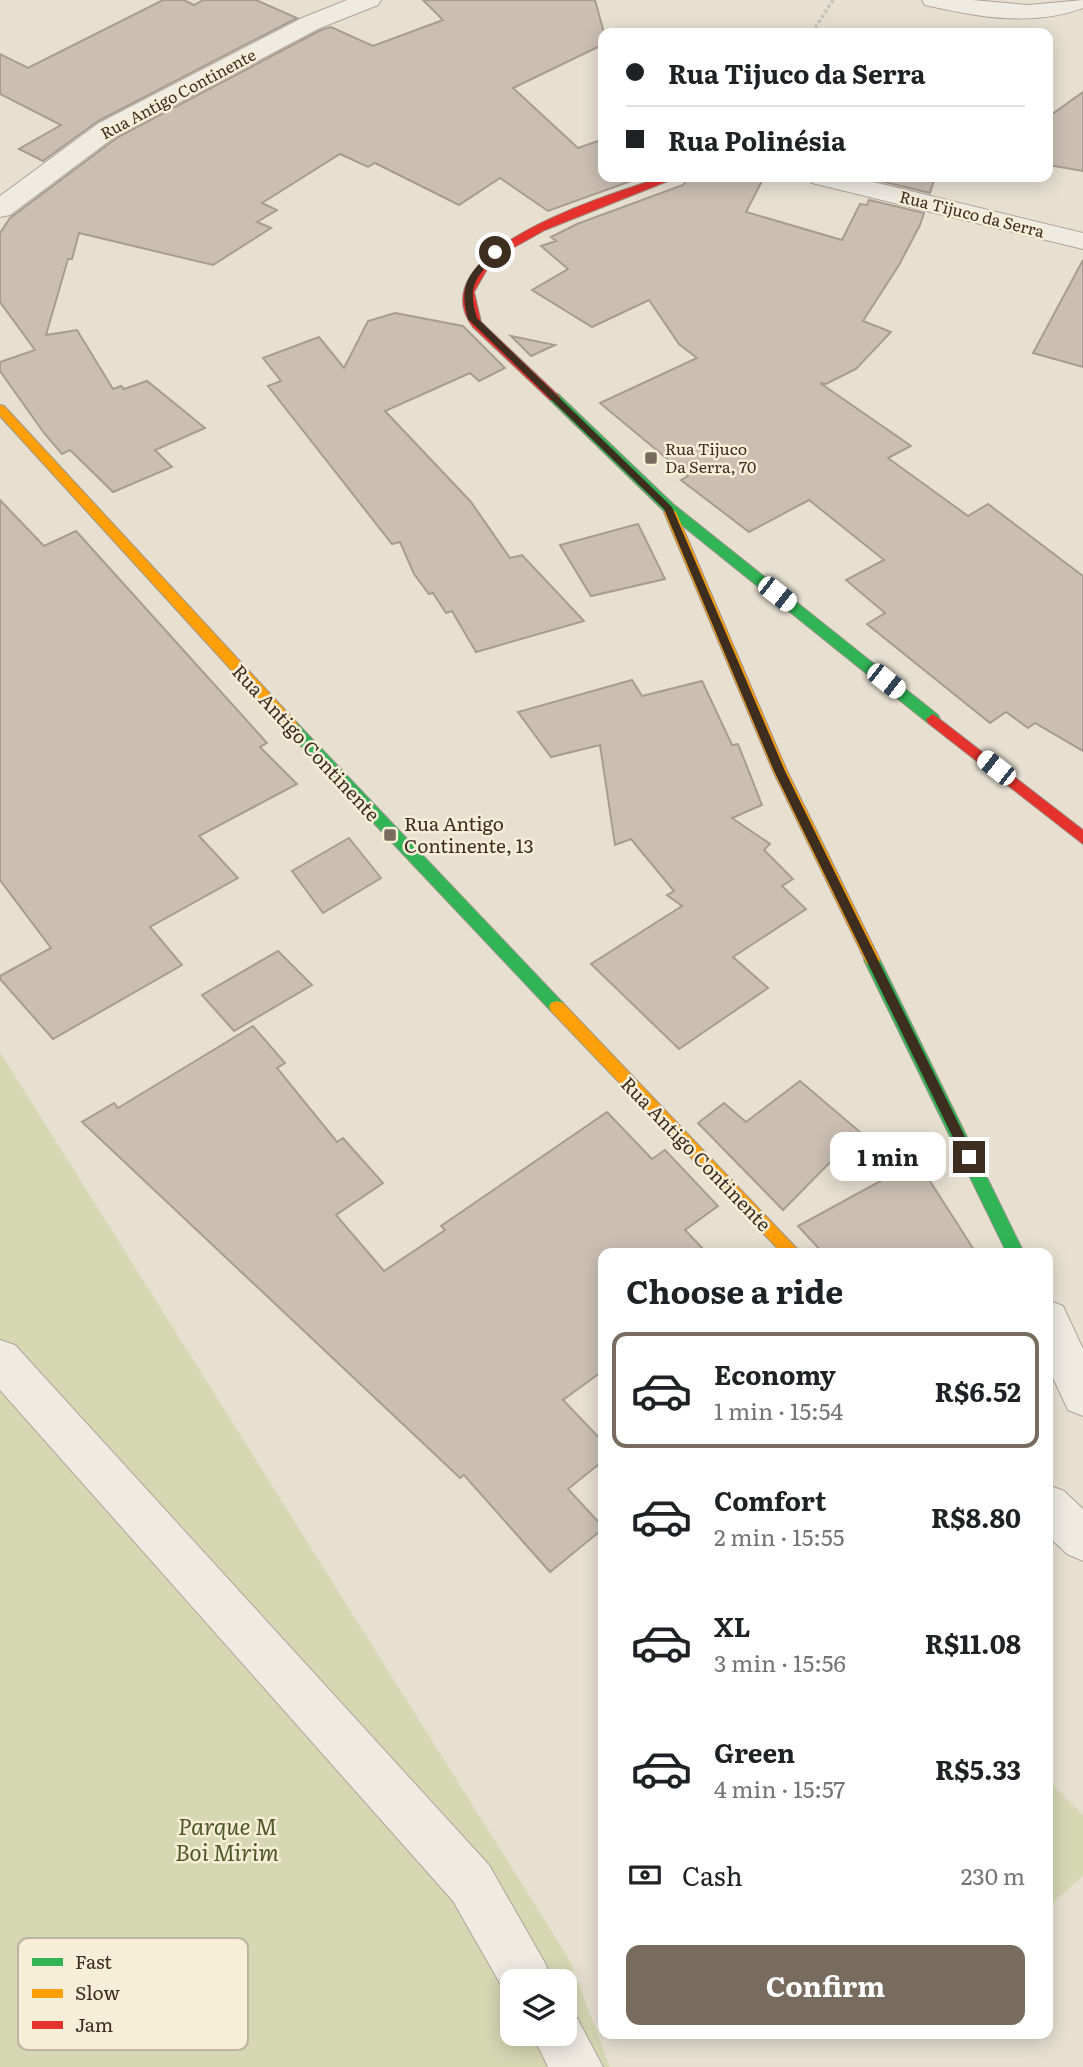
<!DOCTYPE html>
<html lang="en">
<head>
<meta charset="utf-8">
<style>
	body { margin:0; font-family:Literata,serif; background:#f2f2f2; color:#202124; height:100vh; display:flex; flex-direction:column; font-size:26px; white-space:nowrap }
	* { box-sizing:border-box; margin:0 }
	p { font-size:23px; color:#757577 }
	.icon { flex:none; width:38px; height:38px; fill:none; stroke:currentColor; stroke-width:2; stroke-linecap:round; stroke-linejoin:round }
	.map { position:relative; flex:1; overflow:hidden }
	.details { position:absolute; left:598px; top:1248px; width:455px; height:791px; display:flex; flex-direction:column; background:#fff; border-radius:14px; box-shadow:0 4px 18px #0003 }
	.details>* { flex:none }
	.hud { position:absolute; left:598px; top:28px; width:455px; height:154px; border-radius:14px; box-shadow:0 4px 18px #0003; display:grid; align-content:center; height:154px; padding:0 28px; background:#fff }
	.tools { position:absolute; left:500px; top:1969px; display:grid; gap:14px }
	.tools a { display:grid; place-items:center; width:77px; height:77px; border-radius:14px; background:#fff; box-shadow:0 4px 18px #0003; font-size:35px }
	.end { position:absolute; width:32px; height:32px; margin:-16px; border:9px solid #3d2e20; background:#fff; box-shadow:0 0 0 4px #fff }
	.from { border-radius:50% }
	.bubble { position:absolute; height:49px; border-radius:14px; background:#fff; box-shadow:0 4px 18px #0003; font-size:23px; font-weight:700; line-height:49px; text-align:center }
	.car { position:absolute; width:21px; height:42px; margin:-21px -10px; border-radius:9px; box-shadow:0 0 5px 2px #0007; background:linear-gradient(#fff 24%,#345 0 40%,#fff 0 76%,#345 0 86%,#fff 0) }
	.hud b { display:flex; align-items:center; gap:24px; height:66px; font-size:26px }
	.hud b+b { border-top:2px solid #e0e0e0 }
	.hud i { width:18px; height:18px; background:#202124 }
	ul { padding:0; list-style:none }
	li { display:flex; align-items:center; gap:21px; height:116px; margin:0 14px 10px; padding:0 14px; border:4px solid transparent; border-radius:14px }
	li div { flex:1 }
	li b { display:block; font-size:26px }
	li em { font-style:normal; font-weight:700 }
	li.current { border-color:#786c5e }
	li>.icon { width:63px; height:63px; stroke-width:1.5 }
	h2 { padding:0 28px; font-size:32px; line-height:84px }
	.pay { display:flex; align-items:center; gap:18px; height:77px; padding:0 28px; font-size:26px }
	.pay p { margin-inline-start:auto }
	.action { display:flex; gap:14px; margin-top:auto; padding:14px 28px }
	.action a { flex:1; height:80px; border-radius:14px; background:#786c5e; color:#fff; font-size:28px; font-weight:700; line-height:80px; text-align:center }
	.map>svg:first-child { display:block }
</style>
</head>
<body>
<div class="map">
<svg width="1083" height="2067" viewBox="0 0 1083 2067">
	<rect width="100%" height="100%" fill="#e7e0d1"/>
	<g fill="#d6d7b3" fill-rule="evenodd">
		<path d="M0,1052L569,1959L610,2067H0ZM513,1981H565V2034H513Z"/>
		<path d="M1048,1780L1083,1815V1876L1048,1907Z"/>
	</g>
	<g fill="#cbbfb2" stroke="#a89c90" stroke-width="2">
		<path d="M163,0H184L194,5L203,0H256L297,18L98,121L43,161L19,149L61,125L0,94V54L28,68Z"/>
		<path d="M423,0H595L604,33V44L513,88L578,148L604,139V177H642L548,211L500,178L459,205L375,163L368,167L340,154L262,203L277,210L257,222L271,228L213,265L79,233L72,259H68L46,335L77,330L113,389L121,386L124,389L147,381L205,428L155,450L172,467L113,492L70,450L62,454L44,433L0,371V362L35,350L0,302V233L10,218L118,137L321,30L331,27L373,46L443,20Z"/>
		<path d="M1083,92V171L1048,165V117Z"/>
		<path d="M689,177H740L737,181H762L746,212L842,240L860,204L867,205L869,200L924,213L920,225L899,265L863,321L891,332L856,369L826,384L820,383L911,446L888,458L968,516L988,504L1083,576V751L1035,723L1028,728L1006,712L990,723L867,624L885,613L846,580L884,560L809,500L749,532L681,480L688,476L600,403L697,358L679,344L649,300L592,327L532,290L568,269L541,246L556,241L551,237L577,224L683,185Z"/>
		<path d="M877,177H935L930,193L876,180Z"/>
		<path d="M1083,260V367L1033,353Z"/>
		<path d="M395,313L463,326L505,368L479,381L470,373L385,411L471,502L510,558L522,555L584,621L476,652L452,611L446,613L433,593L429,594L414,574L400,542L392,544L268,386L281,381L263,358L319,337L344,368L368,321Z"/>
		<path d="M511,336L555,345L531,356Z"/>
		<path d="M0,500L44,546L76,531L267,743L260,747L297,784L199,836L238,878L150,927L182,965L53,1039L0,979V976L51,948L0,880Z"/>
		<path d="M638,524L665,579L591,596L560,545Z"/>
		<path d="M632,680L642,696L702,681L732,745L738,744L762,805L732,818L770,844L764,850L793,879L782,886L806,909L733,957L768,988L679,1049L591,964L682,906L667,895L674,891L631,839L615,845L600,745L551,757L518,712Z"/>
		<path d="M349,838L381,878L323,913L292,871Z"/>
		<path d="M278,951L312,985L234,1031L202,995Z"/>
		<path d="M253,1026L285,1063L277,1068L337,1142L343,1138L383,1183L336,1215L384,1271L445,1230L441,1226L607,1112L652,1159L665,1150L718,1206L685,1230L707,1253H604V1370L563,1400L604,1443V1460L568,1489L604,1528L550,1572L464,1475L460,1478L82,1122L114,1103L118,1108Z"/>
		<path d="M800,1081L860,1132L783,1210L698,1123L724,1103L746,1122Z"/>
		<path d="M917,1161L976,1253H823L798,1226Z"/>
	</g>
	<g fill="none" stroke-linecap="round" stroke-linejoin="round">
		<g stroke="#ada599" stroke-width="2">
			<g id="street">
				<path d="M347,0H381L378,5L320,28L117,135L10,215L0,217V196L99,123L302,18Z"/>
				<path d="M922,0H972L1028,5L1083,0V8C1034,26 984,18 934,7L925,5Z"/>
				<path d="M808,177H853L1083,233V249L812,183Z"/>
				<path d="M1048,1300L1063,1306L1083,1349V1416L1068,1410L1048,1367Z"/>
				<path d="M0,1340L15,1345L489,1865L545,1963L553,1981H513V2001L509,1999L453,1901L0,1390Z"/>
				<path d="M1048,1485L1064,1491L1083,1509V1561L1067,1554L1048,1536Z"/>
				<path d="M565,2011L576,2016L603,2067H548L532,2034H565Z"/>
			</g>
		</g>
		<g stroke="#9c958a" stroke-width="2">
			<g id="fast">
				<path d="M554,393L558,394L673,504L938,715L940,719L938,723H928L663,510L550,400L548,397Z"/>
				<path d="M291,721L296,722L563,1003L565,1007L563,1011H551L286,730L284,726L286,722Z"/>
				<path d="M872,954L880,960L1024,1253H1007L864,960Z"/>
			</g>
		</g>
		<g stroke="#9c958a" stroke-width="2">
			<g id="slow">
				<path d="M0,405L4,406L296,722L298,726L296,730H286L0,416Z"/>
				<path d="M670,508L676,512L787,771L880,960L877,964H867L773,771L664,512Z"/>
				<path d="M557,1001L563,1003L801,1253H782L551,1011L549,1007L551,1003Z"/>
			</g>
		</g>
		<g stroke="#9c958a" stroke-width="2">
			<g id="jam">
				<path d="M663,177H678L545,230L511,249L486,271L474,292L481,322L560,397L558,400H550L473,327C416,251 617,192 663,177Z"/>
				<path d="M933,714L1083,830V844L928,723L926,719Z"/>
			</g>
		</g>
		<path stroke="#c8c2b9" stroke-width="3.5" stroke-dasharray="3.5 2.5" stroke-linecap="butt" d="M812,33L833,0"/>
		<use href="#street" fill="#efebe3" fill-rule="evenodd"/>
		<use href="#fast" fill="#30b455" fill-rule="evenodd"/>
		<use href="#slow" fill="#ff9f0a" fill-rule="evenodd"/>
		<use href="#jam" fill="#e5322d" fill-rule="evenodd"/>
	</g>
	<path fill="#3d2e20" d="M493,250L500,252C478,276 466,283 477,318L672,507L785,771L975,1157L973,1160H964L774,771L664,509L468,319C458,284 469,274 493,250Z"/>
	<g fill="#786c5e" stroke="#f7eed8" stroke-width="2.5">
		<rect x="644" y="451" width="14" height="14" rx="3.5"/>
		<rect x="383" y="828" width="14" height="14" rx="3.5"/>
	</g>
	<g text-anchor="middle" stroke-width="5" stroke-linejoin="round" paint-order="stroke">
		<g font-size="16" fill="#3d2e20" stroke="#f7eed8">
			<text transform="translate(178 94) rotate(-28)" y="6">Rua Antigo Continente</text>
			<text transform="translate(972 214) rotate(14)" y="6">Rua Tijuco da Serra</text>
		</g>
		<g font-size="16" fill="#3d2e20" stroke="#f7eed8" text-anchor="start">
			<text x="665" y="455">Rua Tijuco<tspan x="665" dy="18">Da Serra, 70</tspan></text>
		</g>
		<g font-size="19" fill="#3d2e20" stroke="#f7eed8">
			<text transform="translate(306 743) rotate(47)" y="7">Rua Antigo Continente</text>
			<text transform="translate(696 1154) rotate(46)" y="7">Rua Antigo Continente</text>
		</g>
		<g font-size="19" fill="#3d2e20" stroke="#f7eed8" text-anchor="start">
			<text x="404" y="831">Rua Antigo<tspan x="404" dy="22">Continente, 13</tspan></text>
		</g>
		<g font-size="23" font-style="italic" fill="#4d5a26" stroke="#f7eed8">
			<text x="227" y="1835">Parque M<tspan x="227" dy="26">Boi Mirim</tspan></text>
		</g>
	</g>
	<rect x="18" y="1938" width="230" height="112" rx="10" fill="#f7eed8" stroke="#bfb4a1" stroke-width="2"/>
	<rect x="32" y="1958" width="31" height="8" fill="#30b455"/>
	<rect x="32" y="1989" width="31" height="9" fill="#ff9f0a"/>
	<rect x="32" y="2021" width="31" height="8" fill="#e5322d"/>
	<g font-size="19" fill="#3d2e20">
		<text x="75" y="1969">Fast</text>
		<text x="75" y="2000">Slow</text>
		<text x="75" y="2032">Jam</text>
	</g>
</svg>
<div class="tools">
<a><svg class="icon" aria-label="layers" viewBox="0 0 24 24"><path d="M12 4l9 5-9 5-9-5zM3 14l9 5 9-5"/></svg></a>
</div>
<i class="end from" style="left:495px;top:252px"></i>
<i class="end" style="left:969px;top:1157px"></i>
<div class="bubble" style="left:830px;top:1132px;width:116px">1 min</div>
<i class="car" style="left:777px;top:594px;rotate:128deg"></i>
<i class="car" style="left:886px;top:681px;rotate:128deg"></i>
<i class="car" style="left:996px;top:768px;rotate:308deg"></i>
<div class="hud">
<b><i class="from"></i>Rua Tijuco da Serra</b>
<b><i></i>Rua Polinésia</b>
</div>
<section class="details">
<h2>Choose a ride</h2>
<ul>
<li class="current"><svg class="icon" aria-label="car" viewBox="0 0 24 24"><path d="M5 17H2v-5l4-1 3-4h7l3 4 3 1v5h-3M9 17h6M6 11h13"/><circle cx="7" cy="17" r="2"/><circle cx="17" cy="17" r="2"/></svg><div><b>Economy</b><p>1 min · 15:54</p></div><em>R$6.52</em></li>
<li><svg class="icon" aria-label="car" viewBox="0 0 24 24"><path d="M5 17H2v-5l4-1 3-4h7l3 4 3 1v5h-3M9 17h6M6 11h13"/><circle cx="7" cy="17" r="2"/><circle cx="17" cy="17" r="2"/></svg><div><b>Comfort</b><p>2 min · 15:55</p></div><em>R$8.80</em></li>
<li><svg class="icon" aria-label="car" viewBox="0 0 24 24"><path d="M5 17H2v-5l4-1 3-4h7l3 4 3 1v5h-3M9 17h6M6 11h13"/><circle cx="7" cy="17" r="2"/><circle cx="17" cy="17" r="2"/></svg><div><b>XL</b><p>3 min · 15:56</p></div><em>R$11.08</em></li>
<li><svg class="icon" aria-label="car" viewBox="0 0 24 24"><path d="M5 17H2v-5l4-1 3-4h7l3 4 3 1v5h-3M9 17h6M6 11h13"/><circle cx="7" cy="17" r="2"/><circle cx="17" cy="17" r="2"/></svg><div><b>Green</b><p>4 min · 15:57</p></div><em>R$5.33</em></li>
</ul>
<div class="pay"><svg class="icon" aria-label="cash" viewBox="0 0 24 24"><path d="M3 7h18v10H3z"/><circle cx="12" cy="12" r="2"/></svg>Cash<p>230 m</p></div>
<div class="action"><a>Confirm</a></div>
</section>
</div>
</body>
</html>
